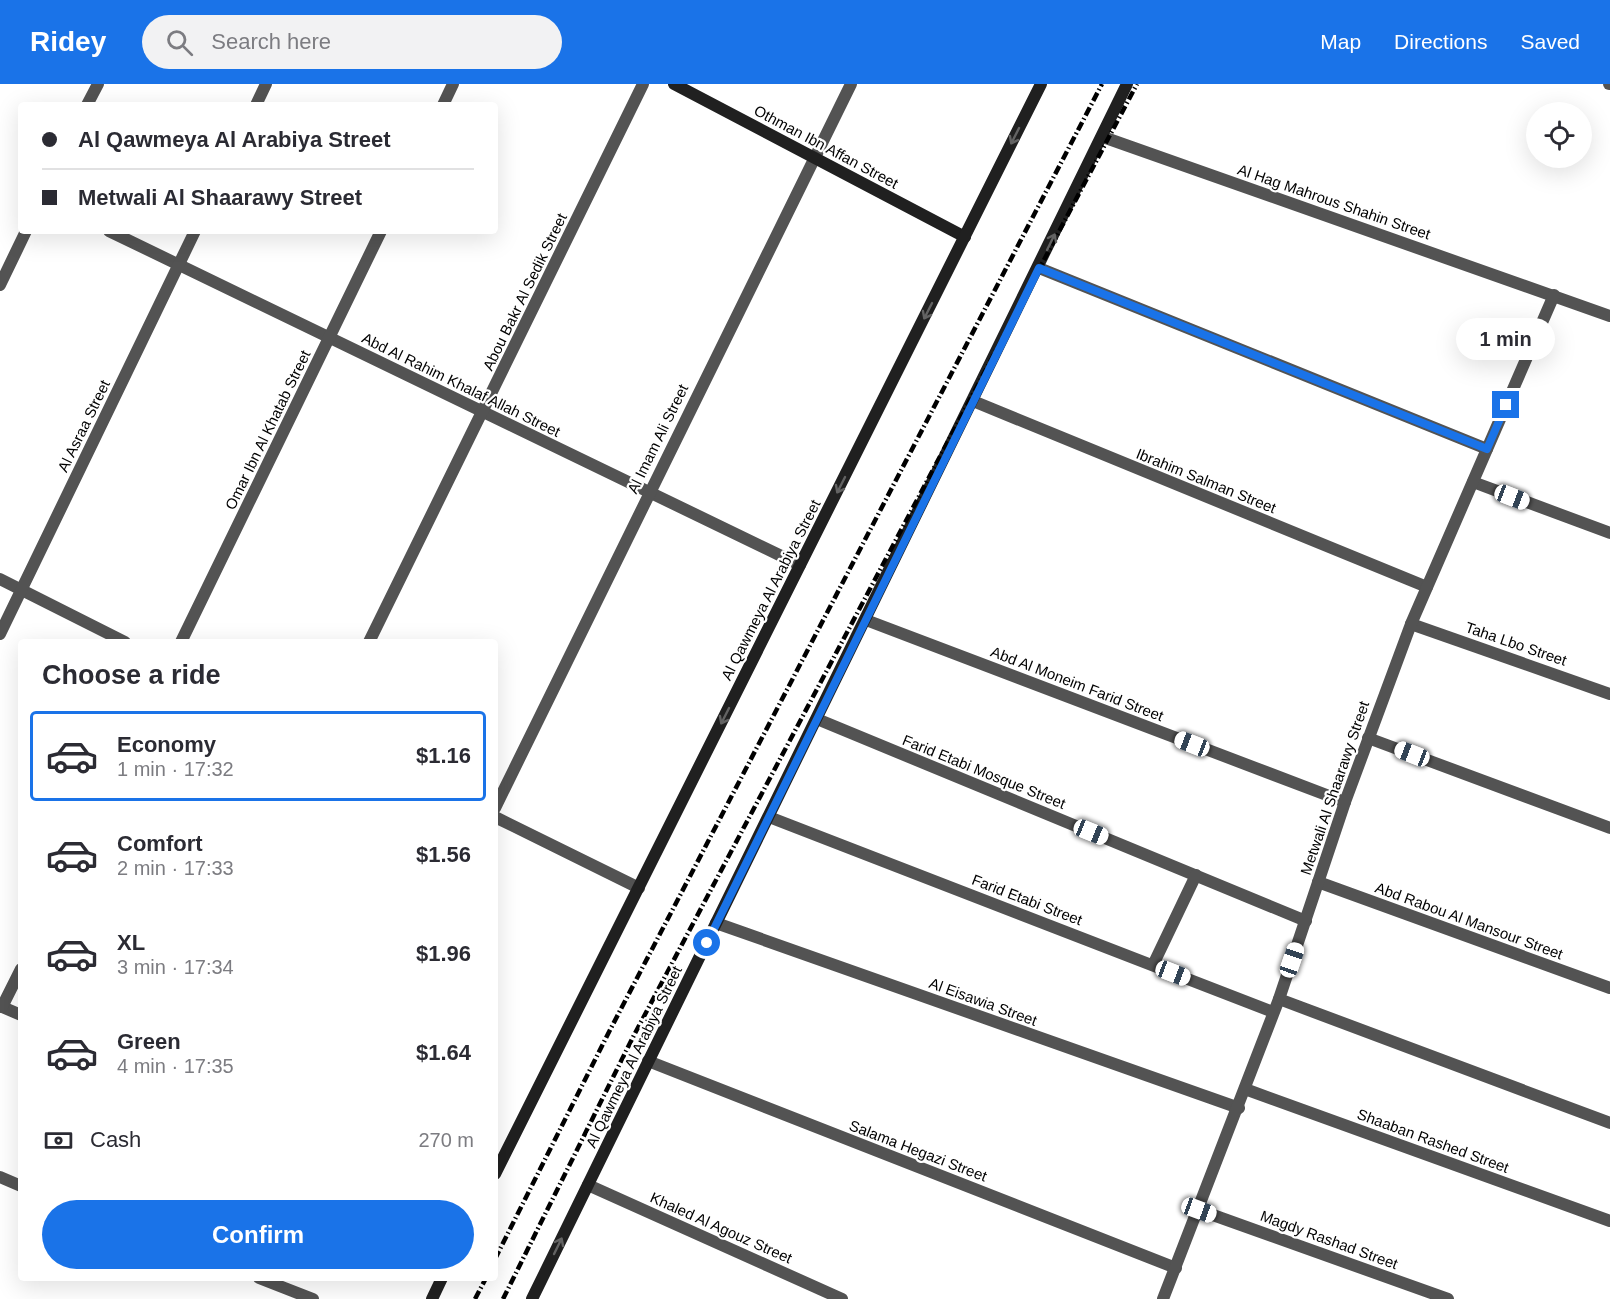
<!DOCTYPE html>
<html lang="en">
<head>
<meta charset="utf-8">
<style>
	body { margin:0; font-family:Arial,sans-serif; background:#f2f2f3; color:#2b2b33; height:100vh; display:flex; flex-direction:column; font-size:22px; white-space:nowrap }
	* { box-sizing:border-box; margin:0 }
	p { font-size:20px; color:#7c7c81 }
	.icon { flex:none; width:33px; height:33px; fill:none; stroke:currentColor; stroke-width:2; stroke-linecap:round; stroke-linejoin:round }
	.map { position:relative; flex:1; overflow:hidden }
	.side { position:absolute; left:18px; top:555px; width:480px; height:642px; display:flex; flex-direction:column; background:#fff; border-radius:6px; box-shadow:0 6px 24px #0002 }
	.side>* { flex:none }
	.hud { position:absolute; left:18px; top:18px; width:480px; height:132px; border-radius:6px; box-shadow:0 6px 24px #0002; display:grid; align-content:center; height:132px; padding:0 24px; background:#fff }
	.tools { position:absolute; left:1526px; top:18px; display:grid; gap:12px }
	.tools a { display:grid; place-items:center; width:66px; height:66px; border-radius:50%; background:#fff; box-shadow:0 6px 24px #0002; font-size:30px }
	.end { position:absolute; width:27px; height:27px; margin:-14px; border:8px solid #1a73e8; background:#fff; box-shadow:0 0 0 3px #fff }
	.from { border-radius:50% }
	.bubble { position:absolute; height:42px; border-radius:21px; background:#fff; box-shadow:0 6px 24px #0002; font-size:20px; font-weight:800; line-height:42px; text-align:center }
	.car { position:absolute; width:18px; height:36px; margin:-18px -9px; border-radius:8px; box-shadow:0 0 4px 2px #0007; background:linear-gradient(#fff 24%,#345 0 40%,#fff 0 76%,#345 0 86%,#fff 0) }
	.hud b { display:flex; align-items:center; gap:21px; height:57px; font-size:22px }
	.hud b+b { border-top:2px solid #e1e1e2 }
	.hud i { width:15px; height:15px; background:#2b2b33 }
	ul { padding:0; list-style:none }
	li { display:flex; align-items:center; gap:18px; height:90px; margin:0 12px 9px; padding:0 12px; border:3px solid transparent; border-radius:6px }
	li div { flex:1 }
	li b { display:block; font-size:22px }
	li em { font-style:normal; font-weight:800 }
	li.selected { border-color:#1a73e8 }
	li>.icon { width:54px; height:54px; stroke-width:1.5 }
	h2 { padding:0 24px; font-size:27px; line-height:72px }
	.pay { display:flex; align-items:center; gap:15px; height:66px; padding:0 24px; font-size:22px }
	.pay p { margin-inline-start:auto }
	.action { display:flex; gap:12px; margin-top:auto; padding:12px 24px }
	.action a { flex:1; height:69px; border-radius:36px; background:#1a73e8; color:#fff; font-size:24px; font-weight:800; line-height:69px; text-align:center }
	header { display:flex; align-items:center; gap:36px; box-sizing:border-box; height:84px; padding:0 30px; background:#1a73e8; color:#fff }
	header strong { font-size:28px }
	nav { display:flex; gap:33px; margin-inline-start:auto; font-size:21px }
	.search { width:420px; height:54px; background:#f2f2f3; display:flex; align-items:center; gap:15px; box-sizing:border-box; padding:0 21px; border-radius:33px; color:#7c7c81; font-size:22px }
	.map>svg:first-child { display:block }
</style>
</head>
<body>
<header>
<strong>Ridey</strong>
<div class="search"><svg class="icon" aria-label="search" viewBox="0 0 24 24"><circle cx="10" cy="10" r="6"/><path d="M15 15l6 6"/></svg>Search here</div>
<nav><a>Map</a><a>Directions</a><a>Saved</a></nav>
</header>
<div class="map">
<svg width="1610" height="1215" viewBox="0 0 1610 1215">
	<rect width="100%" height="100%" fill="#fff"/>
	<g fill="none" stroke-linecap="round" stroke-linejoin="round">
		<g stroke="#535353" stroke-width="12">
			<path d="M1609,0H1610"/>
			<path d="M87,21L98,0"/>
			<path d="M256,21L266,0"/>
			<path d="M443,21L453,0"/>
			<path d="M1103,53L1610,232"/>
			<path d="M109,147L800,481"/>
			<path d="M1039,184L1487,365"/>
			<path d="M0,201L26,147"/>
			<path d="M973,317L1427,503"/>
			<path d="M1473,398L1610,449"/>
			<path d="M0,495L125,558"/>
			<path d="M866,536L1345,718"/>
			<path d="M1411,540L1610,610"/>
			<path d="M0,550L195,147"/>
			<path d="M181,558L381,147"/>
			<path d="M369,558L643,0"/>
			<path d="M817,635L1306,837"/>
			<path d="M1368,654L1610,744"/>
			<path d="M495,724L851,0"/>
			<path d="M495,733L639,804"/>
			<path d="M769,733L1273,928"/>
			<path d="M1318,798L1610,904"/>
			<path d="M716,839L1239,1024"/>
			<path d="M1153,881L1196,791"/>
			<path d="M1279,915L1610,1039"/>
			<path d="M0,922L21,931"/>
			<path d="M2,923L21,885"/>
			<path d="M648,977L1176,1184"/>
			<path d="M1245,1005L1610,1137"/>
			<path d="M0,1093L21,1102"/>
			<path d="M588,1101L842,1215"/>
			<path d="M1199,1126L1448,1215"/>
			<path d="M259,1194L313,1215"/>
			<path d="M1163,1215L1279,915L1345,718L1411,540L1554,211"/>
		</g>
		<g stroke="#202020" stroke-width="12">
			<path d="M674,0L965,153"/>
			<path d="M495,1090L1041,0"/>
			<path d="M432,1215L442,1194"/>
			<path d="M532,1215L1127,0"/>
		</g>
		<g stroke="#000" stroke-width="4.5" stroke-dasharray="9 3 1.5 3" stroke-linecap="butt">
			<path d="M495,1175L610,946L1102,0"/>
			<path d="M475,1215L486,1194"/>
			<path d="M503,1215L632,955L1137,0"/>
		</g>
	</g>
	<defs><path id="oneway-shaft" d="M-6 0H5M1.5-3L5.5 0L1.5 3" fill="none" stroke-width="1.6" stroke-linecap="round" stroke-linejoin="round" transform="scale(1.5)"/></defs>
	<g stroke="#636363">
		<use href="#oneway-shaft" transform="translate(1015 52) rotate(117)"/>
		<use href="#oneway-shaft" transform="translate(1051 158) rotate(-64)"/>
		<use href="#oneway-shaft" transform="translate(928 227) rotate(117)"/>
		<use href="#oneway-shaft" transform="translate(841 401) rotate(117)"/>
		<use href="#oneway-shaft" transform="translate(725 632) rotate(117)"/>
		<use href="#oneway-shaft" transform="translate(558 1162) rotate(-64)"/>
	</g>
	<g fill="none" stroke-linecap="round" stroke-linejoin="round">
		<path stroke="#1a73e8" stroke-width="8" d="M707,859L1039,184L1487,365L1506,321"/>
	</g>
	<g text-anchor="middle" stroke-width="4.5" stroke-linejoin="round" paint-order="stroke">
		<g font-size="15" fill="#000" stroke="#fff">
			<text transform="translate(826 63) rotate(28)" y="5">Othman Ibn Affan Street</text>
			<text transform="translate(1334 118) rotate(19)" y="5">Al Hag Mahrous Shahin Street</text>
			<text transform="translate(525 208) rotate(-64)" y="5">Abou Bakr Al Sedik Street</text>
			<text transform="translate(461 301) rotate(26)" y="5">Abd Al Rahim Khalaf Allah Street</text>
			<text transform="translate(84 342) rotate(-64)" y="5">Al Asraa Street</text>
			<text transform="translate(268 346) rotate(-64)" y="5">Omar Ibn Al Khatab Street</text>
			<text transform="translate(658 355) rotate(-64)" y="5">Al Imam Ali Street</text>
			<text transform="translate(1206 397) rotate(22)" y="5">Ibrahim Salman Street</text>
			<text transform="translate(771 506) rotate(-63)" y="5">Al Qawmeya Al Arabiya Street</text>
			<text transform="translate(1516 560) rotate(19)" y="5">Taha Lbo Street</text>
			<text transform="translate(1077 600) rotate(21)" y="5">Abd Al Moneim Farid Street</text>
			<text transform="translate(984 688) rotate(22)" y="5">Farid Etabi Mosque Street</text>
			<text transform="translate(1335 704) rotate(-71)" y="5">Metwali Al Shaarawy Street</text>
			<text transform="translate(1027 816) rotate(21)" y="5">Farid Etabi Street</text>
			<text transform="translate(1469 837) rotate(20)" y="5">Abd Rabou Al Mansour Street</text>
			<text transform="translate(983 918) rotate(20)" y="5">Al Eisawia Street</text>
			<text transform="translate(634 973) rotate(-64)" y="5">Al Qawmeya Al Arabiya Street</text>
			<text transform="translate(1433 1057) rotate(20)" y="5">Shaaban Rashed Street</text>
			<text transform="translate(918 1067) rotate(21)" y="5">Salama Hegazi Street</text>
			<text transform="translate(721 1144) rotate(24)" y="5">Khaled Al Agouz Street</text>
			<text transform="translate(1329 1156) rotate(20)" y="5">Magdy Rashad Street</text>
		</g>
	</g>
</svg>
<div class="tools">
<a><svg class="icon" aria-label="locate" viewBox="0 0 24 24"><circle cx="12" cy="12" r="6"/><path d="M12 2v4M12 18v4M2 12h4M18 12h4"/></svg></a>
</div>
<i class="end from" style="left:707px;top:859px"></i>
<i class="end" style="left:1506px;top:321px"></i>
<div class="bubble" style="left:1456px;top:234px;width:99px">1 min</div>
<i class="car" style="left:1512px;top:413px;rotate:111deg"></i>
<i class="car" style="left:1192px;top:660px;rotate:291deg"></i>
<i class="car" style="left:1412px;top:670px;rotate:291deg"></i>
<i class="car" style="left:1091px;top:748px;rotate:112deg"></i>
<i class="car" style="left:1292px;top:876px;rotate:19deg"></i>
<i class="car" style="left:1173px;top:889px;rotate:111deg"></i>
<i class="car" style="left:1199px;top:1126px;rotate:110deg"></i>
<div class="hud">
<b><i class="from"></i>Al Qawmeya Al Arabiya Street</b>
<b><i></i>Metwali Al Shaarawy Street</b>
</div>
<section class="side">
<h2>Choose a ride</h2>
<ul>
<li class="selected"><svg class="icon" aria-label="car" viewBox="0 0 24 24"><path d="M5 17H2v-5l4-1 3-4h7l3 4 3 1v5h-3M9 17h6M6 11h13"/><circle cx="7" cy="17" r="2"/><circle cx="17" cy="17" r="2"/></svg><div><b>Economy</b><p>1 min · 17:32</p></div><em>$1.16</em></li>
<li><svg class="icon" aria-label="car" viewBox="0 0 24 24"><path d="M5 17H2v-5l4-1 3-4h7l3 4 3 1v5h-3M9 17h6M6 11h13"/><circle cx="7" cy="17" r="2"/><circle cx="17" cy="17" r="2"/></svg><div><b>Comfort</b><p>2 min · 17:33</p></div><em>$1.56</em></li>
<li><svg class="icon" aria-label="car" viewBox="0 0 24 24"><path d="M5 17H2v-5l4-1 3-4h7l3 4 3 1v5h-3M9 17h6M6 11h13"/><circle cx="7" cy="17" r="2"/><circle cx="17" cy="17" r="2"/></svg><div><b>XL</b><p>3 min · 17:34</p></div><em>$1.96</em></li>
<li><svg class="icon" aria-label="car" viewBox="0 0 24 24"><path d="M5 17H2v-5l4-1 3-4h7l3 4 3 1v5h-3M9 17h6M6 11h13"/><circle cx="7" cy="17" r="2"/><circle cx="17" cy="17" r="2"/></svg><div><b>Green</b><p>4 min · 17:35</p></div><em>$1.64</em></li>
</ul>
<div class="pay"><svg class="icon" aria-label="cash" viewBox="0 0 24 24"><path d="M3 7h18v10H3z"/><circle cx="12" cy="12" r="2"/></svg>Cash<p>270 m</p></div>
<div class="action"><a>Confirm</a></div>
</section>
</div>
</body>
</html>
